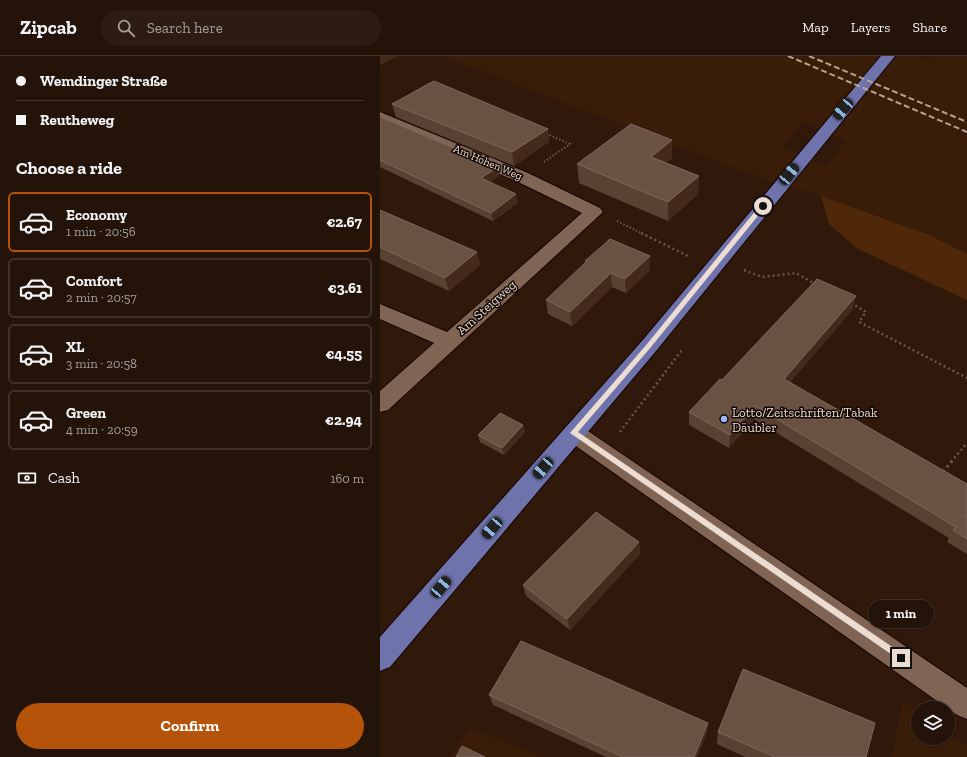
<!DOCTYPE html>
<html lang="en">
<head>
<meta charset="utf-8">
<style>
	body { margin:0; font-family:"Zilla Slab",serif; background:#2c1c12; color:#f1f3f6; height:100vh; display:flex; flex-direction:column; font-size:15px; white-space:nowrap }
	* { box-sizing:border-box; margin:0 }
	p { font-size:13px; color:#a39e9c }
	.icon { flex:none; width:22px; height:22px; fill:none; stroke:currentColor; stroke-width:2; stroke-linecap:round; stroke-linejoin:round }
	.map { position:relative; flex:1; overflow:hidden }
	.details { display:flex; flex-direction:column; background:#241308; width:380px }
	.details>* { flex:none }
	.banner { display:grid; align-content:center; height:88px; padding:0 16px; background:#241308 }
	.controls { position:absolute; left:531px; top:645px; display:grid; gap:8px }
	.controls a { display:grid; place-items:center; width:44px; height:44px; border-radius:50%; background:#241308; box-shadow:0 1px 3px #0004,0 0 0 1px #413229; font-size:20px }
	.end { position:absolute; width:18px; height:18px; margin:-9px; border:5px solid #ecdcd2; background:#111; box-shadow:0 0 0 2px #111 }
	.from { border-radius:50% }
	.bubble { position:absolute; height:28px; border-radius:14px; background:#241308; box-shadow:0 1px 3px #0004,0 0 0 1px #413229; font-size:13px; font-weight:700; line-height:28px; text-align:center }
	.car { position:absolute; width:12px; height:24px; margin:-12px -6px; border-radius:5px; box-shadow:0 0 3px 1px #0007; background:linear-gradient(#222 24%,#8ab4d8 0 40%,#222 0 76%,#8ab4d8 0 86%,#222 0) }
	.banner b { display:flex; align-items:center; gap:14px; height:38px; font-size:15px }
	.banner b+b { border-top:1px solid #413229 }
	.banner i { width:10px; height:10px; background:#f1f3f6 }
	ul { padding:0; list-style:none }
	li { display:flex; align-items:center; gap:12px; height:60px; margin:0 8px 6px; padding:0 8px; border:2px solid #413229; border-radius:6px }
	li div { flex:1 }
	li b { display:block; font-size:15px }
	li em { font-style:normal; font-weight:700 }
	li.selected { border-color:#b45309 }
	li>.icon { width:36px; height:36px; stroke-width:1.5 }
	h2 { padding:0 16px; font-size:18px; line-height:48px }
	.pay { display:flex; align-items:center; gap:10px; height:44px; padding:0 16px; font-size:15px }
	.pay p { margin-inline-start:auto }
	.primary-button { display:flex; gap:8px; margin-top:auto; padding:8px 16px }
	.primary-button a { flex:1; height:46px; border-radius:24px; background:#b45309; color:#fff; font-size:16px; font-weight:700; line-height:46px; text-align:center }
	header { display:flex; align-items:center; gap:24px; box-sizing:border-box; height:56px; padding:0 20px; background:#241308; border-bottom:1px solid #413229 }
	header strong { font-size:19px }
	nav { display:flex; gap:22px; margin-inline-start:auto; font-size:14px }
	.search { width:280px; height:36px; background:#2c1c12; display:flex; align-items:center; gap:10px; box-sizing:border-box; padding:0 14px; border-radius:22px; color:#a39e9c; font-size:15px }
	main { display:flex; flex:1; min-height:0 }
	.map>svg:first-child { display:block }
</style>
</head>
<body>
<header>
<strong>Zipcab</strong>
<div class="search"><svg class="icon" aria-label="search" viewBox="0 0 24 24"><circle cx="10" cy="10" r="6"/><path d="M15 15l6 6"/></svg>Search here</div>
<nav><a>Map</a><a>Layers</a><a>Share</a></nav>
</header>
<main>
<section class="details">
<div class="banner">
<b><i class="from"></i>Wemdinger Straße</b>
<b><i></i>Reutheweg</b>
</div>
<h2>Choose a ride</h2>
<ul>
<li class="selected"><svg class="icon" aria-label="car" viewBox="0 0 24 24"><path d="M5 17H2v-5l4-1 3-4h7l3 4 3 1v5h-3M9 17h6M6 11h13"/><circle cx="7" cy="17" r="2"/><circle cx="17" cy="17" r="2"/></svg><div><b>Economy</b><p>1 min · 20:56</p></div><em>€2.67</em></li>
<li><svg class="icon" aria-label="car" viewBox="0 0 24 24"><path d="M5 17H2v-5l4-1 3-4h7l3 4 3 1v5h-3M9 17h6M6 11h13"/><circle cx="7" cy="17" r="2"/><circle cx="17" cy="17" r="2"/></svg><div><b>Comfort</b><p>2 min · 20:57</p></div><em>€3.61</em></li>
<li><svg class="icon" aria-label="car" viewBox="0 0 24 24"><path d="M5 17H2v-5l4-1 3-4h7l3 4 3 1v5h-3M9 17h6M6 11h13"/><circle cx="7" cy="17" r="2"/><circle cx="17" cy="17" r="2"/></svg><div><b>XL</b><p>3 min · 20:58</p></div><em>€4.55</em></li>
<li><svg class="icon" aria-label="car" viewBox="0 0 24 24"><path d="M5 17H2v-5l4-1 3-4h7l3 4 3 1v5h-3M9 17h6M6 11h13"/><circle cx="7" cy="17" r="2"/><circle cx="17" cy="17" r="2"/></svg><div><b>Green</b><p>4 min · 20:59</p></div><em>€2.94</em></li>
</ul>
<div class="pay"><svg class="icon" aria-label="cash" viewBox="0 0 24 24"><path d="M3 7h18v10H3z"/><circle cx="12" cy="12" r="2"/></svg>Cash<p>160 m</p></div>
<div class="primary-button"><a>Confirm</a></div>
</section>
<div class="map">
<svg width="587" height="701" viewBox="0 0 587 701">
	<rect width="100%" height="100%" fill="#30190a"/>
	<g fill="#3a1d08" fill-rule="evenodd">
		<path d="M62,0H540L545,2L553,0H587V198L547,178L441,140L376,120ZM424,66L465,85L446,110L403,90Z"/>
		<path d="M523,645L538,656V682H568V677L587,691V701H512Z"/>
		<path d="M91,671L160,701H69Z"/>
	</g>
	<path fill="#4f2709" d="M441,140L547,178L587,198V244L478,193L449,168Z"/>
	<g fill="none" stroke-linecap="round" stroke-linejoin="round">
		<g stroke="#170400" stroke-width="2">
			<g id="minor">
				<path d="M0,56L148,117L220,152L223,156L8,354L0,356V335L54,287L0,263V248L67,276L202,157L136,125L0,67Z"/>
				<path d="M194,368L202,371L587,632V663L577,659L186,383L183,377L186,371Z"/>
			</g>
		</g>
		<g stroke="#170400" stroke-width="2">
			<path id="major" d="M501,0H515L276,295L10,611L0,615V581L262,285Z"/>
		</g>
		<g stroke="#6b5649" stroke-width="2" stroke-dasharray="1.5 2" stroke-linecap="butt">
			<path d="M35,36L48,28L51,29"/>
			<path d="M164,106L190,88L167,78"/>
			<path d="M237,165L263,178"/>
		</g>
		<g stroke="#6b5649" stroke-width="2.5" stroke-dasharray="2 3" stroke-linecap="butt">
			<path d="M261,177L310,201"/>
			<path d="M364,214L382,221L416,217L435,228"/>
			<path d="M471,247L486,256L479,266L587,322"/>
			<path d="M240,376L302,294"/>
			<path d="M571,406L587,387"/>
		</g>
		<path stroke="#6b5649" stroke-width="3" stroke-dasharray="2.5 3.5" stroke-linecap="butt" d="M563,416L572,405"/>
		<use href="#minor" fill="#816554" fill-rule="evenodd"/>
		<use href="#major" fill="#6e73ac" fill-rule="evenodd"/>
		<g stroke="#b5a397" stroke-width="2" stroke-dasharray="6 3" stroke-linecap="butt">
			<path d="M408,0L587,76"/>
			<path d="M429,0L587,66"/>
		</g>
	</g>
	<g fill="#5a4232">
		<path d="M12,48L168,73L169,86L134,110L16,61Z"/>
		<path d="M0,61L118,111L119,120L110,126L138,147L113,165L0,111Z"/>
		<path d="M292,84V102L286,107L319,120L318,138L288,165L199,127L197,108Z"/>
		<path d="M0,154L97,196L100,209L69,235L0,203Z"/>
		<path d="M205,205L270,214L246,237L232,231L192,270L168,258L166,244L205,207Z"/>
		<path d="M473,253L410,326L587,428V498L567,486L569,482L374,363L349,392L309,369V356L342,324Z"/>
		<path d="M143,369L145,376L124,399L100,386L98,379Z"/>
		<path d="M259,486L260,498L190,574L146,540L143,529Z"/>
		<path d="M109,639L327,676L317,701H226L113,649Z"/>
		<path d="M338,676L486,701H365L337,688Z"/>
	</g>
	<g fill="#432a1b">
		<path d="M0,0H18L0,9Z"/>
		<path d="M168,73L169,86L134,110L132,96Z"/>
		<path d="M292,84V102L271,119V101Z"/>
		<path d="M118,111L119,120L103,131L101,122Z"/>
		<path d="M319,120L318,138L288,165V146Z"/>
		<path d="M136,138L138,147L113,165L111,157Z"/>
		<path d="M97,196L100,209L69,235L65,222Z"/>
		<path d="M270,200V214L246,237L245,223Z"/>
		<path d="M231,217L232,231L192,270L190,256Z"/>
		<path d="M476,240L473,253L402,336L404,323Z"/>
		<path d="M375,350L374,363L349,392L350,379Z"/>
		<path d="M143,369L145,376L124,399L122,392Z"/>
		<path d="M259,486L260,498L190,574L187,563Z"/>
		<path d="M328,667L327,676L317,701H314Z"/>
	</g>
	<g fill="#6a5243" stroke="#7e685a">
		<path d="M54,25L168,73L132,96L12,48Z"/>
		<path d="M0,61L118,111L101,122L136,138L111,157L0,104Z"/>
		<path d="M251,68L292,84L271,101L319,120L288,146L197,108Z"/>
		<path d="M0,154L97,196L65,222L0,191Z"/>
		<path d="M230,183L270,200L245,223L231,217L190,256L166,244L207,205H205Z"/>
		<path d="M437,223L476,240L404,323L587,428V457L585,460L587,458V483L573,474L576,471L375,350L350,379L309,356L340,323L342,324Z"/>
		<path d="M120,357L143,369L122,392L98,379Z"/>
		<path d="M216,456L259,486L187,563L143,529Z"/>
		<path d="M141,585L328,667L314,701H243L109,639Z"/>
		<path d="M363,613L495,667L486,701H395L338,676Z"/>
		<path d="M82,690L105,701H76Z"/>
	</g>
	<path fill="#ecdcd2" d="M381,148L386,150L271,291L198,376L524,599L525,602L524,604L521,605L190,377L267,288Z"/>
	<circle fill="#9cb4fd" stroke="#110703" stroke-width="1.5" cx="344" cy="363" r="4"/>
	<g text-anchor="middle" stroke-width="3" stroke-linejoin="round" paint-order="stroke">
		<g font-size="11" fill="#ecdcd2" stroke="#110703">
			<text transform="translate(108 106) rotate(23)" y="4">Am Hohen Weg</text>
		</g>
		<g font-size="13" fill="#ecdcd2" stroke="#110703">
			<text transform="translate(106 251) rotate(-42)" y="5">Am Steigweg</text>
		</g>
		<g font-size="13" fill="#ecdcd2" stroke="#110703" text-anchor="start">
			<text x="352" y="361">Lotto/Zeitschriften/Tabak<tspan x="352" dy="15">Däubler</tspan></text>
		</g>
	</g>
</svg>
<div class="controls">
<a><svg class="icon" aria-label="layers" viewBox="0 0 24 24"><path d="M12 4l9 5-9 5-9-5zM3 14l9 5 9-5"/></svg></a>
</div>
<i class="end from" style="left:383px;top:150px"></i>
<i class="end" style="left:521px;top:602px"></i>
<div class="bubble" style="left:488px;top:544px;width:66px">1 min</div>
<i class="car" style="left:463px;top:53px;rotate:220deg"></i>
<i class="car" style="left:409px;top:118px;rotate:39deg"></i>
<i class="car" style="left:163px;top:412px;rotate:221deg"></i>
<i class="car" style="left:112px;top:472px;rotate:221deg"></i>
<i class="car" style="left:61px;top:531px;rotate:40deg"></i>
</div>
</main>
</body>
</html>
